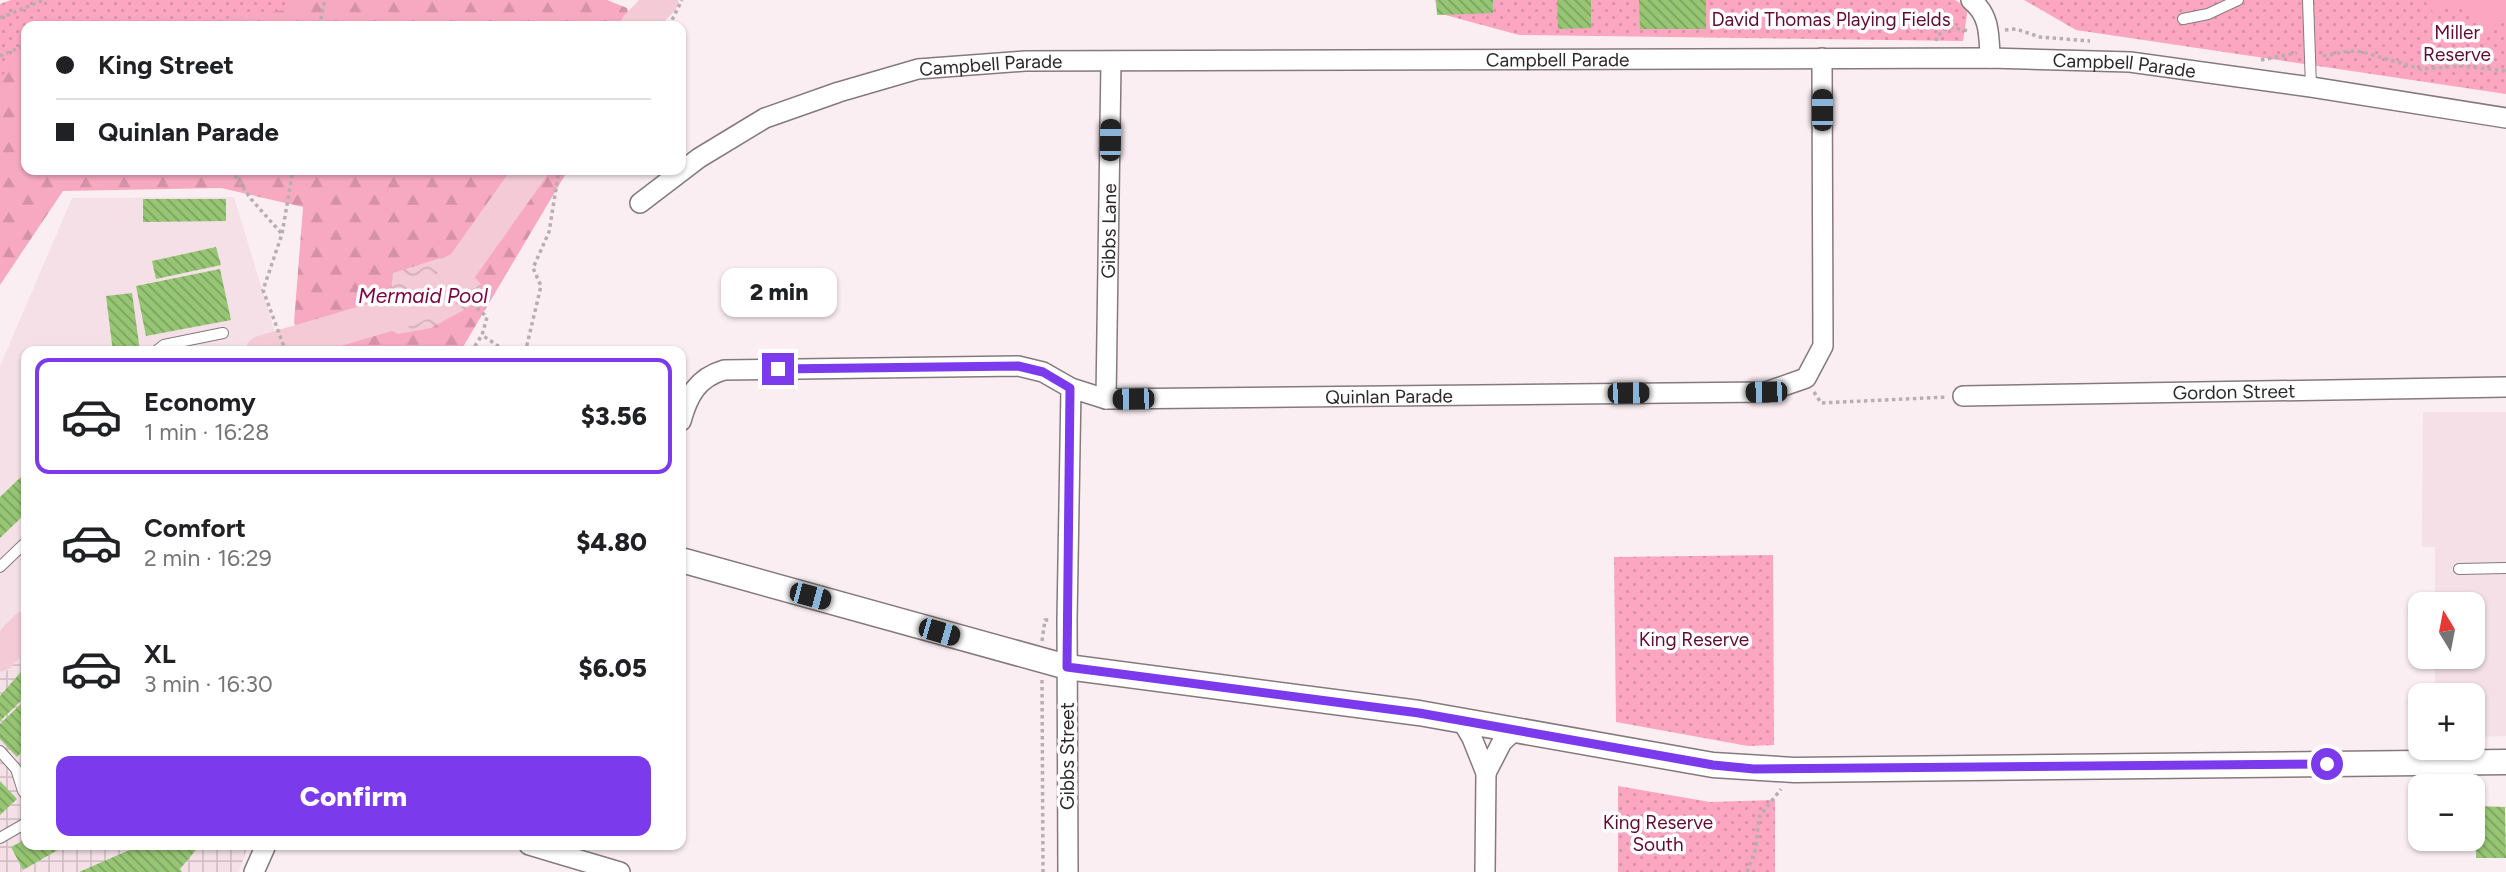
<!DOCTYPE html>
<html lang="en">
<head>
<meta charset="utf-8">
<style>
	body { margin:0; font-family:Figtree,sans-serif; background:#f6f6f6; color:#202124; height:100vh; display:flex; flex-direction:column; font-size:26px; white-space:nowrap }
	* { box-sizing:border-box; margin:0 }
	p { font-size:23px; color:#757577 }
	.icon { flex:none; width:38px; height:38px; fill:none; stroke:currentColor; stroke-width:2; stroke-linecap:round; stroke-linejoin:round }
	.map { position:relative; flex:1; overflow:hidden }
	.sheet { position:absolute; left:21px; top:346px; width:665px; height:504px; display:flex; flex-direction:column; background:#fff; border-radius:14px; box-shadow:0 2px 5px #0004 }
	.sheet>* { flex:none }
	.top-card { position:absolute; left:21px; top:21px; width:665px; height:154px; border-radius:14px; box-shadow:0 2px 5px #0004; display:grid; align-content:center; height:154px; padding:0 35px; background:#fff }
	.needle { width:46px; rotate:350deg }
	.tools { position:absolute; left:2408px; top:592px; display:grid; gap:14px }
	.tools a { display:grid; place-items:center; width:77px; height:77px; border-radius:14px; background:#fff; box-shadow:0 2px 5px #0004; font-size:35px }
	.end { position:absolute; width:32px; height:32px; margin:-16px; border:9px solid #7c3aed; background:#fff; box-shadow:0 0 0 4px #fff }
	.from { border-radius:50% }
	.bubble { position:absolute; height:49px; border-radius:14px; background:#fff; box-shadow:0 2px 5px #0004; font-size:23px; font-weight:800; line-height:49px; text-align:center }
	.car { position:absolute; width:21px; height:42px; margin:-21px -10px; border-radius:9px; box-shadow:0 0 5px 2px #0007; background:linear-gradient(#222 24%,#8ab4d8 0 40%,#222 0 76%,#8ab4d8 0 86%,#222 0) }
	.top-card b { display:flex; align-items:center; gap:24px; height:66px; font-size:26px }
	.top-card b+b { border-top:2px solid #e0e0e0 }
	.top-card i { width:18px; height:18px; background:#202124 }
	ul { padding:12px 0 0; list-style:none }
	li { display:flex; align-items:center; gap:21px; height:116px; margin:0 14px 10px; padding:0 21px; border:4px solid transparent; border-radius:14px }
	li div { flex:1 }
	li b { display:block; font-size:26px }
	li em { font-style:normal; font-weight:800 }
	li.active { border-color:#7c3aed }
	li>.icon { width:63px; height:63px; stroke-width:1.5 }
	.button { display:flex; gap:14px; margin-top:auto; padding:14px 35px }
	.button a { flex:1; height:80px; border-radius:14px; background:#7c3aed; color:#fff; font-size:28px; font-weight:800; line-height:80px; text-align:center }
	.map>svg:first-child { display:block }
</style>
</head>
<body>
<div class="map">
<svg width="2506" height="872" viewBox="0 0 2506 872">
	<defs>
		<pattern id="industrial-grid" width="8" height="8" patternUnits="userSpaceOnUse" patternTransform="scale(1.75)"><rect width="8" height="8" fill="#f4e0e6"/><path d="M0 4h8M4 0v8" fill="none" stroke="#d2c0c5"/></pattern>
		<pattern id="forest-firs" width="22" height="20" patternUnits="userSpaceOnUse" patternTransform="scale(1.75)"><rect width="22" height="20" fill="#f7a9c2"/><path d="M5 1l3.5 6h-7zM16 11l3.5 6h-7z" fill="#d491a7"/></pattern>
		<pattern id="park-dots" width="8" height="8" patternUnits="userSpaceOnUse" patternTransform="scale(1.75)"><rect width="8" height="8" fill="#fca6c2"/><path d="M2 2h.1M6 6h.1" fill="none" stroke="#d88fa7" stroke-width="1.8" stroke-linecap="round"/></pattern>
		<pattern id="water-waves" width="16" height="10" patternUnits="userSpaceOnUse" patternTransform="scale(1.75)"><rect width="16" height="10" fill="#f3cad6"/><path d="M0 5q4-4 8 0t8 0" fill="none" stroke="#d1aeb8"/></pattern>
		<pattern id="building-back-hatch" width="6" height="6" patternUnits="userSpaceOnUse" patternTransform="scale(1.75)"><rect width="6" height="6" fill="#96c674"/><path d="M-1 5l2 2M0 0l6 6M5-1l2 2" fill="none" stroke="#7ba15f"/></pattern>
	</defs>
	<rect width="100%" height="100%" fill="#faeef2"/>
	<g fill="#f4e0e6">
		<path d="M234,197L281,352H26V651L0,678V366L72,198Z"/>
		<path d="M2423,412H2506V736L2473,737V695H2435V656H2473V604H2435V547H2422Z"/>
	</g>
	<path fill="url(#industrial-grid)" d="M26,651V845H248L239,872H0V678Z"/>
	<g fill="url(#forest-firs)">
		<path d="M102,0H607L627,8L631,26H36Z"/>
		<path d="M26,30V170H568L460,352H312L294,323L303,207L221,188L63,191L0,285V41Z"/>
	</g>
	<g fill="url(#park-dots)">
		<path d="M11,0H288L286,10L175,26H26V48L22,49L0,79V4Z"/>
		<path d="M1435,0H1955L1968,8L1963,41L1519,35L1438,13Z"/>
		<path d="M2024,0H2506V94L2076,30Z"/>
		<path d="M1773,555L1774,745L1748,746L1616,722L1614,557Z"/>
		<path d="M1618,786L1710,802L1775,800V872H1618Z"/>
	</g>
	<path fill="#fca6c2" d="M2424,0H2506V18L2488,28L2465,4L2433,12Z"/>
	<path fill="url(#water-waves)" d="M453,254L481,284L471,306L431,328L398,334L387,328L393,273Z"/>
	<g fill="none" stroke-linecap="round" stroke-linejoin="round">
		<g stroke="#f3cad6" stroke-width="33">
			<path d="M637,26L662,0"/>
			<path d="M262,352L412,308L445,291L531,170"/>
			<path d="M0,655L26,627"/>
		</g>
	</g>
	<g fill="url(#building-back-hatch)">
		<path d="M1436,0H1493V13L1437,15Z"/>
		<path d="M1557,0H1591V28L1558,29Z"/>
		<path d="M1639,0H1706V29H1640Z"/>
		<path d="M143,199H226V221L143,222Z"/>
		<path d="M216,247L221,265L156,279L152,261Z"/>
		<path d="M220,269L231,320L146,336L136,286Z"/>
		<path d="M132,293L140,351L113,352L106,296Z"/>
		<path d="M26,472V513L0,538V497Z"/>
		<path d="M26,666V696L0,721V696Z"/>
		<path d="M26,699V748L17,757L0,739V724Z"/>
		<path d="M0,781L17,799L0,815Z"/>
		<path d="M2476,806L2505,807L2506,858H2476Z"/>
		<path d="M26,839V845H62L63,847L23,870L11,847Z"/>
		<path d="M141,845H200L180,869L182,872H79Z"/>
	</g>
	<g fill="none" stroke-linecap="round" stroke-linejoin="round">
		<g stroke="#847a7c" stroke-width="12">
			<g id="service">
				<path d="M2308,0L2311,87"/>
				<path d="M2183,19L2208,14L2238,0"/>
				<path d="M155,352L164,345L223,333"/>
				<path d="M0,567L26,542"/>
				<path d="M2459,569L2506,568"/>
				<path d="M0,751L16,769L23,791L26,795"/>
				<path d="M0,838L26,823"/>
			</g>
		</g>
		<g stroke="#847a7c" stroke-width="22">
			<g id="minor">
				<path d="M1971,0C1990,15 1989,35 1990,58"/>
				<path id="s1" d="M640,203L699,158L765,118L839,92L918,69L1025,61L1990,58L2130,62L2311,87L2506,118"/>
				<path id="s2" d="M1963,396L2506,387"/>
				<path id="s3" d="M1106,399L1111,62"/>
				<path id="s4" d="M681,421C688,396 697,378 724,370L1018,366L1043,372L1071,388L1106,399L1766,392L1806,378L1823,346L1822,58"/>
				<path d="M1462,721L1472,738L1486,773L1485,872"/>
				<path d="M1486,773L1502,742L1515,730"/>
				<path d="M529,845L620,872"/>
				<path d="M254,872L266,845"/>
				<path d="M1068,872L1067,620L1071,388"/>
			</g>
		</g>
		<g stroke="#847a7c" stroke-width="27">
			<path id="tertiary" d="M681,560L1067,667L1419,713L1713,765L1794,770L2506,762"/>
		</g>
		<g stroke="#b7aeb1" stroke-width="3.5" stroke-dasharray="3.5 3.5" stroke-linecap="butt">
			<path d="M0,18L44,0"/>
			<path d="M319,26L325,0"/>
			<path d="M669,26L682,0"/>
			<path d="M2005,30L2016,29L2040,37L2090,41"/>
			<path d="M1936,41L1937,36L1949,27L1969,31"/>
			<path d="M0,56L26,45"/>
			<path d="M2323,56L2349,51L2363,52L2421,69L2463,66L2506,71"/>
			<path d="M2261,60L2297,53"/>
			<path d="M231,170L251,199L282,234"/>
			<path d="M477,308L487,317L482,335L504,350L526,349L541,286L533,268L549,232L559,170"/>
			<path d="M286,352L263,290L282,234L293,170"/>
			<path d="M471,352L482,335"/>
			<path d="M1814,392L1821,403L1947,397"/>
			<path d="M1042,641L1045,620H1051"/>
			<path d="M1042,680L1043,872"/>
			<path d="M1747,872L1756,848L1759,817L1781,789"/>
		</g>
		<use href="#service" stroke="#fff" stroke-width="10"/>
		<use href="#minor" stroke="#fff" stroke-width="19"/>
		<use href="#tertiary" stroke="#fff" stroke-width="24"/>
	</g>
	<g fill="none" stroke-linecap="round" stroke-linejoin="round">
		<path stroke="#7c3aed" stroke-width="9" d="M778,369L1018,366L1043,372L1070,388L1067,667L1419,713L1713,765L1754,769L2327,764"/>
	</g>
	<g text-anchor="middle" stroke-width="7" stroke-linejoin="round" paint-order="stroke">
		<g font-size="19" fill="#600933" stroke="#fff">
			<text x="1831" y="26">David Thomas Playing Fields</text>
			<text x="2457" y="39">Miller<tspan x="2457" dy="22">Reserve</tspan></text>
			<text x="1694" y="646">King Reserve</text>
			<text x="1658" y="829">King Reserve<tspan x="1658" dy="22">South</tspan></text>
		</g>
		<g font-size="19" fill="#2d292a" stroke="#fff">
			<text dy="7" stroke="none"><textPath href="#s1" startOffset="952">Campbell Parade</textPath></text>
			<text dy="7" stroke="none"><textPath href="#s1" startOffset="385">Campbell Parade</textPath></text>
			<text dy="7" stroke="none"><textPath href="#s1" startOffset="1519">Campbell Parade</textPath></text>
			<text dy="7" stroke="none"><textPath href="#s3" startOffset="168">Gibbs Lane</textPath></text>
			<text dy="7" stroke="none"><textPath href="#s2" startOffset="271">Gordon Street</textPath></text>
			<text dy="7" stroke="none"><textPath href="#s4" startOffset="742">Quinlan Parade</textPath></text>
			<text transform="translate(1067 756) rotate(-90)" y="7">Gibbs Street</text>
		</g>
		<g font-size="21" font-style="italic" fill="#7b0341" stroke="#fff">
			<text x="423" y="303">Mermaid Pool</text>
		</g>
	</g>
</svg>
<div class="tools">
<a><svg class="needle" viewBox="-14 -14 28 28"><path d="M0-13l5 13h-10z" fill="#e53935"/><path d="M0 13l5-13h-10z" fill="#757577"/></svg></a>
<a>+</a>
<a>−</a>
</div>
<i class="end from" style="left:2327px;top:764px"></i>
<i class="end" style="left:778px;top:369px"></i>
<div class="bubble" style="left:721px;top:268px;width:116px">2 min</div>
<i class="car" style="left:1822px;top:110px;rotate:0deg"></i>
<i class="car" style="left:1110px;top:140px;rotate:1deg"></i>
<i class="car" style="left:1766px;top:392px;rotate:269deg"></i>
<i class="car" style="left:1628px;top:393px;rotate:89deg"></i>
<i class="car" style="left:1133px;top:399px;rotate:269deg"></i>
<i class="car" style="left:810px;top:596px;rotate:105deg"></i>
<i class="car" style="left:939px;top:632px;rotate:106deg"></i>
<div class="top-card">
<b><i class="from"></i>King Street</b>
<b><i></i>Quinlan Parade</b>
</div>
<section class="sheet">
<ul>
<li class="active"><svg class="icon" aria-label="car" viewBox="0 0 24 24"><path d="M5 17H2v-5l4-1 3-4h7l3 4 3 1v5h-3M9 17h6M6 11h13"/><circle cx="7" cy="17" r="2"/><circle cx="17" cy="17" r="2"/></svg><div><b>Economy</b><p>1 min · 16:28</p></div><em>$3.56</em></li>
<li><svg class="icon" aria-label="car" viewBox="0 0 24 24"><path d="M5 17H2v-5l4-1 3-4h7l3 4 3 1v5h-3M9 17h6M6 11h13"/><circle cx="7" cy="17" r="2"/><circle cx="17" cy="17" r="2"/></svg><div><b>Comfort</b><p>2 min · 16:29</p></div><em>$4.80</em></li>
<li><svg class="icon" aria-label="car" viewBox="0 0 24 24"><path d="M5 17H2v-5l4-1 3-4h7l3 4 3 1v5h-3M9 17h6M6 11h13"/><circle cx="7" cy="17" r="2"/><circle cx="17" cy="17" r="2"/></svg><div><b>XL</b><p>3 min · 16:30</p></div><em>$6.05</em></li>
</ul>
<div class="button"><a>Confirm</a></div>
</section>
</div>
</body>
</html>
